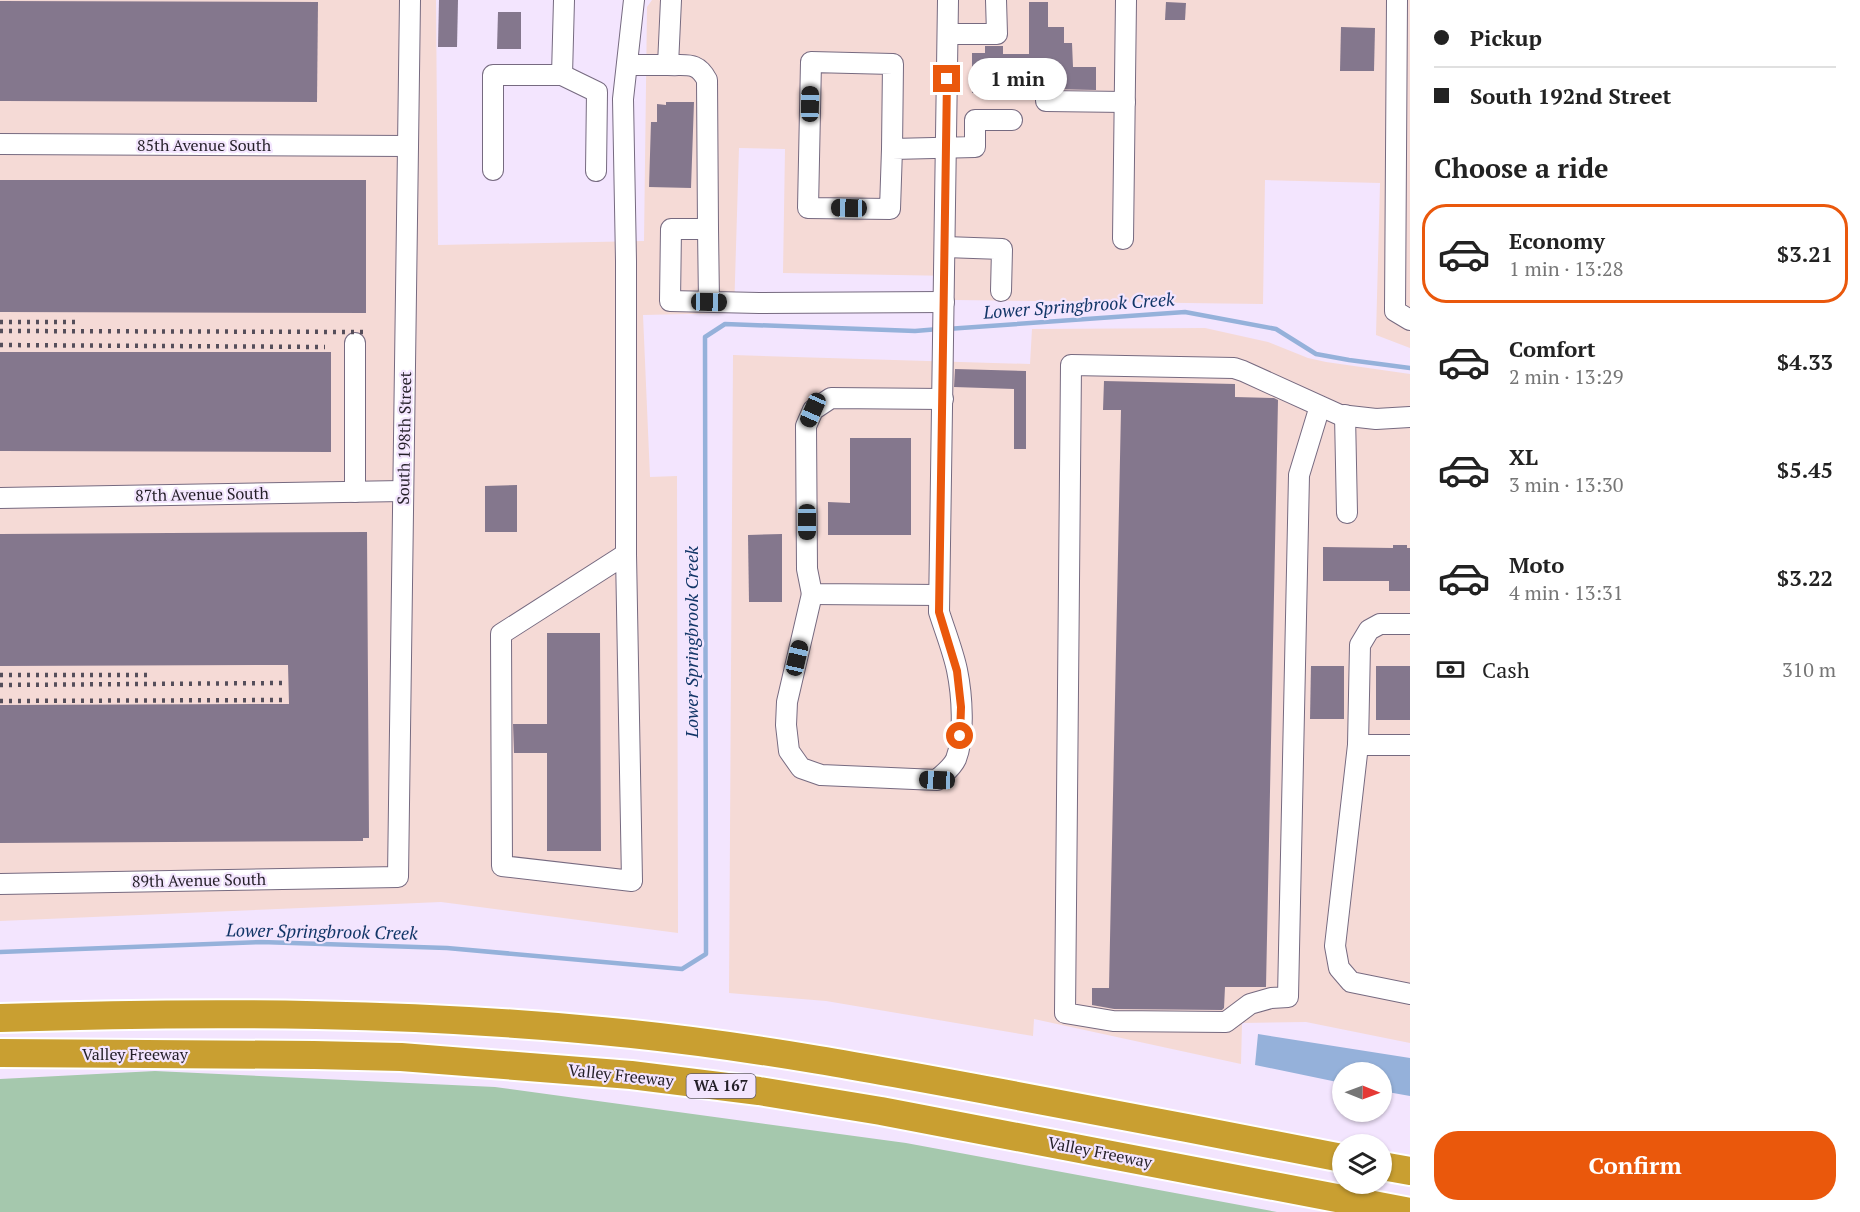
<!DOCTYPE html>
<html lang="en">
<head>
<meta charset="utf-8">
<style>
	body { margin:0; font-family:"PT Serif",serif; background:#f2f2f2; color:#222; height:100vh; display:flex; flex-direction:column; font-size:22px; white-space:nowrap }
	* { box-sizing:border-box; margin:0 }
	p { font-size:20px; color:#767676 }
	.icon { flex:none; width:33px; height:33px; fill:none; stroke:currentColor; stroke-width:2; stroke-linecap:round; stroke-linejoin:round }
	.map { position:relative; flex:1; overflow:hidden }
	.sheet { display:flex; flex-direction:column; background:#fff; width:450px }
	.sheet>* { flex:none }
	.hud { display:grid; align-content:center; height:132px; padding:0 24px; background:#fff }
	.needle { width:39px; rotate:91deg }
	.buttons { position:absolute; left:1332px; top:1062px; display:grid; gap:12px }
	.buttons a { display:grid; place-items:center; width:60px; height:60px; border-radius:50%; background:#fff; box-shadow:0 2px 4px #0004; font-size:30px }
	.end { position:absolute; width:27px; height:27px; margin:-14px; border:8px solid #ea580c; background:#fff; box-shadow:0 0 0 3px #fff }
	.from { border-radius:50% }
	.bubble { position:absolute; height:42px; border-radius:21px; background:#fff; box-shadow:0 2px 4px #0004; font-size:20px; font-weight:600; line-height:42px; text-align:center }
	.car { position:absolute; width:18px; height:36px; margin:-18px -9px; border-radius:8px; box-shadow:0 0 4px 2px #0007; background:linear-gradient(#222 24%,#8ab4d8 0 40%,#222 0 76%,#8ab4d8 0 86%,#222 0) }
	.hud b { display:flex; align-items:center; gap:21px; height:57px; font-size:22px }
	.hud b+b { border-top:2px solid #e0e0e0 }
	.hud i { width:15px; height:15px; background:#222 }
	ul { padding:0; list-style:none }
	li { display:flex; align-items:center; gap:18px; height:99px; margin:0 12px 9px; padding:0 12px; border:3px solid transparent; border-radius:24px }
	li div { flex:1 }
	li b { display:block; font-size:22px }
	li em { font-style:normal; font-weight:600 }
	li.on { border-color:#ea580c }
	li>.icon { width:54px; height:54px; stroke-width:1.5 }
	h2 { padding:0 24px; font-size:27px; line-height:72px }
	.pay { display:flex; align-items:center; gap:15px; height:66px; padding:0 24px; font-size:22px }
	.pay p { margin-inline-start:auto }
	.button { display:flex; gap:12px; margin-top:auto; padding:12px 24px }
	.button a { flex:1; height:69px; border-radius:24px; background:#ea580c; color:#fff; font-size:24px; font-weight:600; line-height:69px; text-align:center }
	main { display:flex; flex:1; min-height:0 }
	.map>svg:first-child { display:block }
</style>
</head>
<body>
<main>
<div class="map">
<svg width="1410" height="1212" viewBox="0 0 1410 1212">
	<rect width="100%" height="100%" fill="#f3e5fe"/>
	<g fill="#f5dad6">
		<path d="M0,0H436L438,245L644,241L647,7L652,0H1410V348L1376,335L1380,183L1265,180L1263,304L954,300V276L783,273L785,149L739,148L734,313L643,315L650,477L677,476L678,933L441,902L0,921Z"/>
		<path d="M1205,328L1268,342L1308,358L1326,362L1410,374V1043L1306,1022L1242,1023L1241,1064L1034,1019L1033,1036L826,1001L729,993L733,355L1030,364L1032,329Z"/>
	</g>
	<path fill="#a5c8ad" d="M155,1071L495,1087L906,1143L1277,1212H0V1079Z"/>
	<path fill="#95b1da" d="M1258,1034L1410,1058V1096L1382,1091V1072H1342V1083L1255,1065Z"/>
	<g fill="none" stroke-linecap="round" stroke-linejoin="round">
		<g stroke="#95b1da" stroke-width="4.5">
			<path d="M947,329L1185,312L1276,329L1316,354L1349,360L1410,368"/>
			<path d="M0,952L261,942L447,948L682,969L706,954L705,337L725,324L915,331L939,329"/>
		</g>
	</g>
	<g fill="#84778d">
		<path d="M439,0H458L457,47H438Z"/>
		<path d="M0,1L318,2L317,102L0,101Z"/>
		<path d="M1029,2H1048V27H1064V43H1072L1073,67H1096V90L1046,89L1037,94L972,93V53H985V46H1003V54H1029Z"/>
		<path d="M1166,2L1186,3L1185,20H1165Z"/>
		<path d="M498,12H521V49H497Z"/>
		<path d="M1341,27L1375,28L1374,71H1340Z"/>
		<path d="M666,102H694L691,188L649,187L651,122H657V104L666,105Z"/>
		<path d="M0,180H366V313L0,312Z"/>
		<path d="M0,352H331V452L0,451Z"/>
		<path d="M955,369L1026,371V449H1014V389L954,387Z"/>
		<path d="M1104,381L1235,384V397L1274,398L1278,400L1266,987H1225L1224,1008L1222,1010L1114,1009L1092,1005V988H1109L1121,410H1103Z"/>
		<path d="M850,438H911V535H828V502L850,503Z"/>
		<path d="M517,485V532H485V486Z"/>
		<path d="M367,532L369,838H363V841L0,843V705L289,704L288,665L0,666V534Z"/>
		<path d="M782,534V602H749L748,535Z"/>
		<path d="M1393,545H1407V548H1410V591H1389V581H1323V547L1393,548Z"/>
		<path d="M547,633H600L601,851H547V753H514L513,724H547Z"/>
		<path d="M1311,666H1344V719H1310Z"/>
		<rect x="1376" y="666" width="34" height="54"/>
	</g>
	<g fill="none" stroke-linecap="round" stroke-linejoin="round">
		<g stroke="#766a80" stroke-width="22">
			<g id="minor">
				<path d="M671,0L668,65C687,66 697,61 707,80L708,229"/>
				<path d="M1397,0L1395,311L1410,320"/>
				<path d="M948,34H997L996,0"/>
				<path d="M627,65H668"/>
				<path d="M562,75L597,92L596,171"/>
				<path d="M1046,101L1125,102"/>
				<path d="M0,144L408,146"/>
				<path d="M892,149L893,64L811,62L808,208L890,209L892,149L975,147V120H1012"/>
				<path d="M493,170V75H562L564,0"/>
				<path d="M1123,239L1126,0"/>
				<path d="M945,247L1002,249L1001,291"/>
				<path d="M709,302L708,229H671L670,301L759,303L944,302"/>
				<path d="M1320,406L1299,475L1288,997L1271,998L1250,1004L1226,1022L1113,1021L1065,1013L1071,365L1234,368L1243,371L1340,415L1376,419L1410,417"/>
				<path d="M1345,415L1347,513"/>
				<path d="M355,492V343"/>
				<path d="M0,498L403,491"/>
				<path d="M626,554L501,634L502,866L632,881L626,554V261L623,99L634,0"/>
				<path d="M812,594L787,702L786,725L789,751L801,768L821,775L937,780C944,773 952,768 956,759C965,736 962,694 957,670C953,651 945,631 939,612L948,0"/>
				<path d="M939,595L812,594L807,569L806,426L813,410L831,398L943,399"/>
				<path d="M1410,624H1380L1369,630L1360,645L1358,745H1410"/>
				<path d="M1358,745L1335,946L1339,968L1351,982L1410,994"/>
				<path d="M0,884L398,877L410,0"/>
			</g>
		</g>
		<g stroke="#fff" stroke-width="32">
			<g id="highway">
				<path d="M0,1018C211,1011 422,1012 632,1034C756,1047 879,1070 1002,1093C1115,1114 1229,1136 1342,1158"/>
				<path d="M0,1053L314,1055L401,1057L631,1075L759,1091L881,1111L1410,1212"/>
				<path d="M1382,1166L1410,1171"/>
			</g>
		</g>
		<use href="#minor" stroke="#fff" stroke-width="20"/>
		<use href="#highway" stroke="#c99f31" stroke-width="28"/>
		<g stroke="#554e5a" stroke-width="4.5" stroke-dasharray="3 6" stroke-linecap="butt">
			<path d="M0,322H81"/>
			<path d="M0,331L367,332"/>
			<path d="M0,345L325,347"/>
			<path d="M0,675H150"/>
			<path d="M0,685L283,683"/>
			<path d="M0,701L284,700"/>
		</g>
	</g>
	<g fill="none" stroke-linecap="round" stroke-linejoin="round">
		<path stroke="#ea580c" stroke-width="8" d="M947,79L939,612L957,671L961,707L960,736"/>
	</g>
	<g text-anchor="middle" stroke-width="4.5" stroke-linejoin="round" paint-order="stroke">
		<rect fill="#f3e5fe" stroke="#625a68" stroke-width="1.5" x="686.5" y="1074" width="69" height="24" rx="4.5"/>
		<g font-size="15" font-weight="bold" fill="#241f28">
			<text x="721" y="1091">WA 167</text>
		</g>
		<g font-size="16" fill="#241f28" stroke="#f3e5fe">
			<text x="204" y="151">85th Avenue South</text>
			<text transform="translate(404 438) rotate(-89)" y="6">South 198th Street</text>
			<text transform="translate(202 494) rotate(-1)" y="6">87th Avenue South</text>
			<text transform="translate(199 880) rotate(-1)" y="6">89th Avenue South</text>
			<text x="135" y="1060">Valley Freeway</text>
			<text transform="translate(621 1075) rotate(6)" y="6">Valley Freeway</text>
			<text transform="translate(1100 1152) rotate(11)" y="6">Valley Freeway</text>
		</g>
		<g font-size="18" font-style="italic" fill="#123668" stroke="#f3e5fe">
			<text transform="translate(1079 306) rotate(-4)" y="6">Lower Springbrook Creek</text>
			<text transform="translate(692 642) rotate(-90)" y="6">Lower Springbrook Creek</text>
			<text transform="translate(322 932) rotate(1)" y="6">Lower Springbrook Creek</text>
		</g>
	</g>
</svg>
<div class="buttons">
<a><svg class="needle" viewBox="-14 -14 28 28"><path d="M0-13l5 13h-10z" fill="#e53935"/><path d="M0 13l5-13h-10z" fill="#767676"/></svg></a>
<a><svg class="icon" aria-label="layers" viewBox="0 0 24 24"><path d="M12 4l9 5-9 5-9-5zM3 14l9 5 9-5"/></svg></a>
</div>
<i class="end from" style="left:960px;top:736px"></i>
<i class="end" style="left:947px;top:79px"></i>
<div class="bubble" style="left:968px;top:58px;width:99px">1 min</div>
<i class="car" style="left:810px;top:104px;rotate:1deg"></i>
<i class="car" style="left:849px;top:208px;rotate:271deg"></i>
<i class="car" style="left:709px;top:302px;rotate:91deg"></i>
<i class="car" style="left:813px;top:410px;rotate:204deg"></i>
<i class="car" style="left:807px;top:522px;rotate:180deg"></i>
<i class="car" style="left:797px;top:658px;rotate:13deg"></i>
<i class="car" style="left:937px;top:780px;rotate:272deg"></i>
</div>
<section class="sheet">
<div class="hud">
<b><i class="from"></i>Pickup</b>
<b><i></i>South 192nd Street</b>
</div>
<h2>Choose a ride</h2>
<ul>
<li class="on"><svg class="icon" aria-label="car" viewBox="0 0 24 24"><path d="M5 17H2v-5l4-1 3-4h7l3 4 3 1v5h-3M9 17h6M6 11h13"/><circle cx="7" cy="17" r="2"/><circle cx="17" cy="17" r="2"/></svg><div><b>Economy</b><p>1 min · 13:28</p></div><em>$3.21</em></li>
<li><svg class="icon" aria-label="car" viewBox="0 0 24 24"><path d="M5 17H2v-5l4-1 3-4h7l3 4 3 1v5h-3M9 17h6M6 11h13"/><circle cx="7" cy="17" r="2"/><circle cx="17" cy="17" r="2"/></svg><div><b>Comfort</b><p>2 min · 13:29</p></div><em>$4.33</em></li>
<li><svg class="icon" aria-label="car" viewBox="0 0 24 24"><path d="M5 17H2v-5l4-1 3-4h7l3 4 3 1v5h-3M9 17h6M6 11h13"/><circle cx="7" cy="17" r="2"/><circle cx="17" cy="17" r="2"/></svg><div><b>XL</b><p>3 min · 13:30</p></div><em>$5.45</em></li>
<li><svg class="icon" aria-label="car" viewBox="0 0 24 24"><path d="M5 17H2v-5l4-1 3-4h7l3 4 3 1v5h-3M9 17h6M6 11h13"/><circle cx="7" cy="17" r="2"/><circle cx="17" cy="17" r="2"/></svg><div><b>Moto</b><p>4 min · 13:31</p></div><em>$3.22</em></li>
</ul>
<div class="pay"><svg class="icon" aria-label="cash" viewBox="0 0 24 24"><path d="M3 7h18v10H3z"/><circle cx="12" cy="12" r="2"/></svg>Cash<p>310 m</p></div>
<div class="button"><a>Confirm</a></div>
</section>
</main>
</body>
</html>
